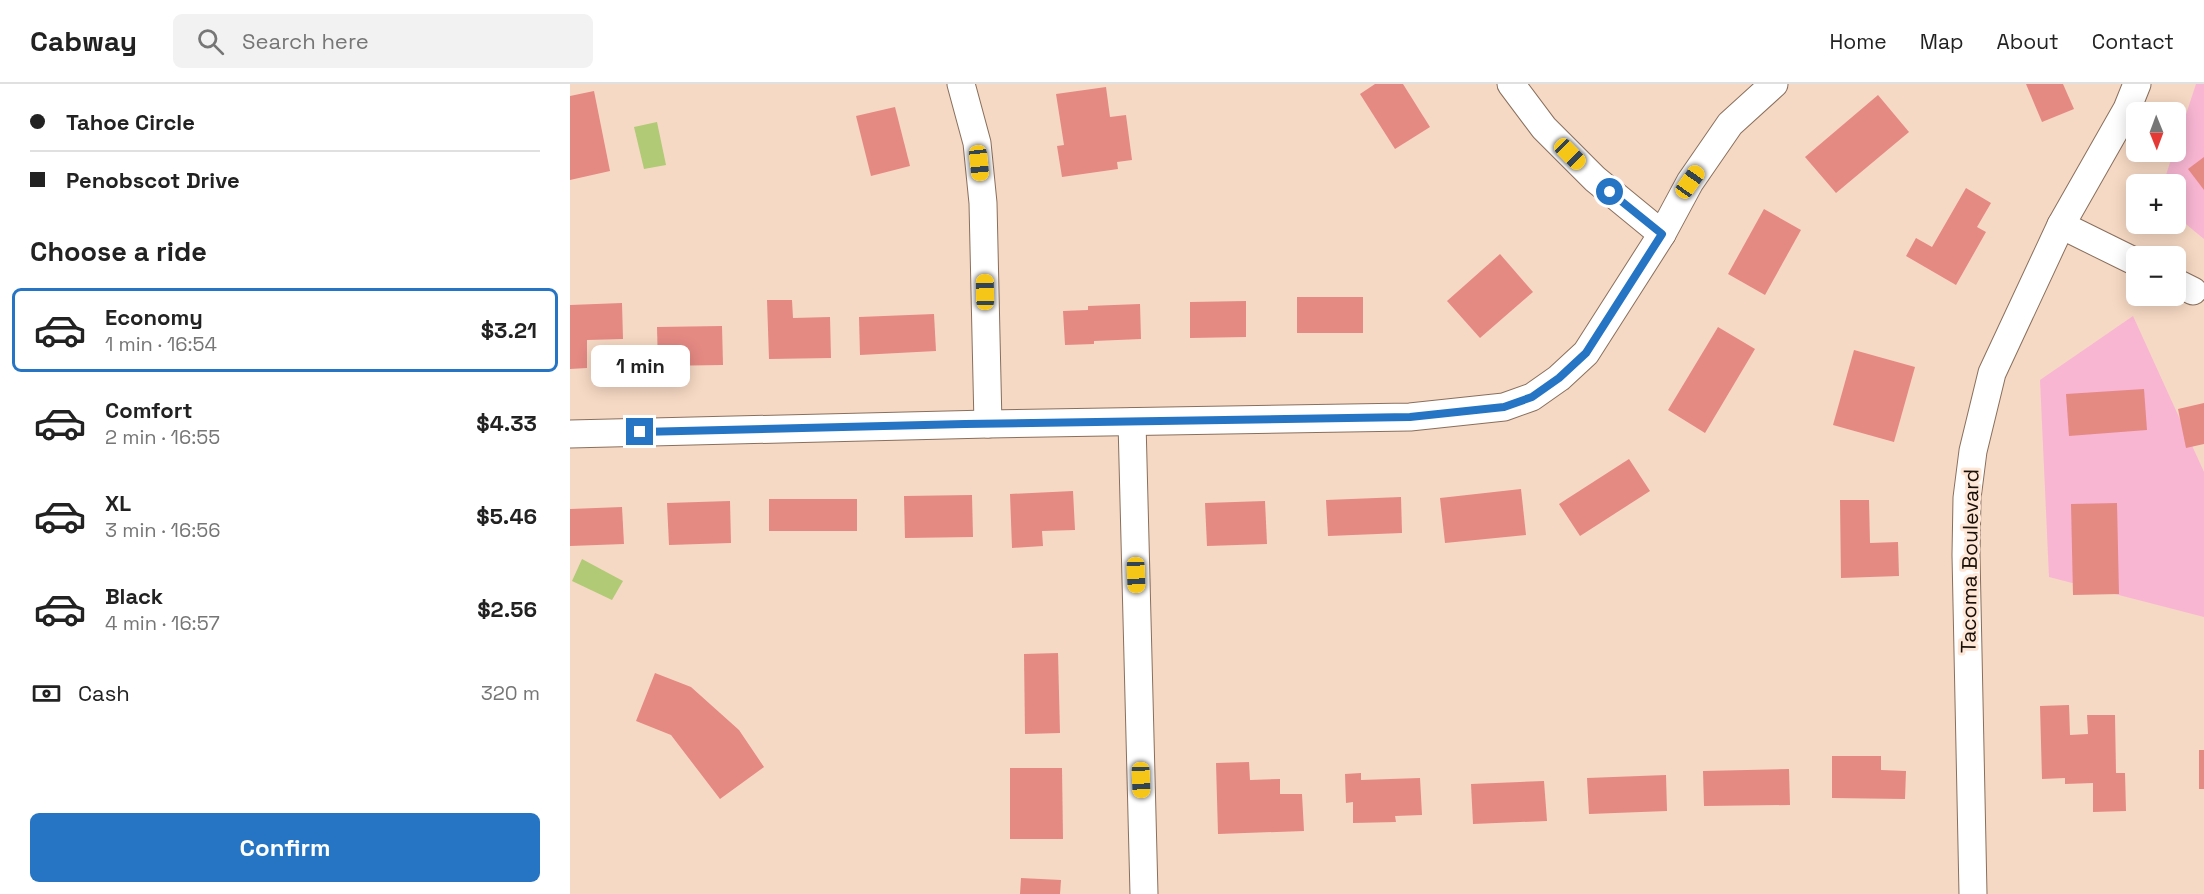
<!DOCTYPE html>
<html lang="en">
<head>
<meta charset="utf-8">
<style>
	body { margin:0; font-family:"Space Grotesk",sans-serif; background:#f2f2f2; color:#222; height:100vh; display:flex; flex-direction:column; font-size:22px; white-space:nowrap }
	* { box-sizing:border-box; margin:0 }
	p { font-size:20px; color:#767676 }
	.icon { flex:none; width:33px; height:33px; fill:none; stroke:currentColor; stroke-width:2; stroke-linecap:round; stroke-linejoin:round }
	.map { position:relative; flex:1; overflow:hidden }
	.panel { display:flex; flex-direction:column; background:#fff; width:570px }
	.panel>* { flex:none }
	.top-card { display:grid; align-content:center; height:132px; padding:0 30px; background:#fff }
	.needle { width:39px; rotate:179deg }
	.buttons { position:absolute; left:1556px; top:18px; display:grid; gap:12px }
	.buttons a { display:grid; place-items:center; width:60px; height:60px; border-radius:9px; background:#fff; box-shadow:0 3px 15px #0003; font-size:30px }
	.end { position:absolute; width:27px; height:27px; margin:-14px; border:8px solid #2675c4; background:#fff; box-shadow:0 0 0 3px #fff }
	.from { border-radius:50% }
	.bubble { position:absolute; height:42px; border-radius:9px; background:#fff; box-shadow:0 3px 15px #0003; font-size:20px; font-weight:600; line-height:42px; text-align:center }
	.car { position:absolute; width:18px; height:36px; margin:-18px -9px; border-radius:8px; box-shadow:0 0 4px 2px #0007; background:linear-gradient(#f5c518 24%,#345 0 40%,#f5c518 0 76%,#345 0 86%,#f5c518 0) }
	.top-card b { display:flex; align-items:center; gap:21px; height:57px; font-size:22px }
	.top-card b+b { border-top:2px solid #e0e0e0 }
	.top-card i { width:15px; height:15px; background:#222 }
	ul { padding:0; list-style:none }
	li { display:flex; align-items:center; gap:18px; height:84px; margin:0 12px 9px; padding:0 18px; border:3px solid transparent; border-radius:9px }
	li div { flex:1 }
	li b { display:block; font-size:22px }
	li em { font-style:normal; font-weight:600 }
	li.on { border-color:#2675c4 }
	li>.icon { width:54px; height:54px; stroke-width:1.5 }
	h2 { padding:0 30px; font-size:27px; line-height:72px }
	.pay { display:flex; align-items:center; gap:15px; height:66px; padding:0 30px; font-size:22px }
	.pay p { margin-inline-start:auto }
	.primary-button { display:flex; gap:12px; margin-top:auto; padding:12px 30px }
	.primary-button a { flex:1; height:69px; border-radius:9px; background:#2675c4; color:#fff; font-size:24px; font-weight:600; line-height:69px; text-align:center }
	header { display:flex; align-items:center; gap:36px; box-sizing:border-box; height:84px; padding:0 30px; background:#fff; border-bottom:2px solid #e0e0e0 }
	header strong { font-size:28px }
	nav { display:flex; gap:33px; margin-inline-start:auto; font-size:21px }
	.search { width:420px; height:54px; background:#f2f2f2; display:flex; align-items:center; gap:15px; box-sizing:border-box; padding:0 21px; border-radius:9px; color:#767676; font-size:22px }
	main { display:flex; flex:1; min-height:0 }
	.map>svg:first-child { display:block }
</style>
</head>
<body>
<header>
<strong>Cabway</strong>
<div class="search"><svg class="icon" aria-label="search" viewBox="0 0 24 24"><circle cx="10" cy="10" r="6"/><path d="M15 15l6 6"/></svg>Search here</div>
<nav><a>Home</a><a>Map</a><a>About</a><a>Contact</a></nav>
</header>
<main>
<section class="panel">
<div class="top-card">
<b><i class="from"></i>Tahoe Circle</b>
<b><i></i>Penobscot Drive</b>
</div>
<h2>Choose a ride</h2>
<ul>
<li class="on"><svg class="icon" aria-label="car" viewBox="0 0 24 24"><path d="M5 17H2v-5l4-1 3-4h7l3 4 3 1v5h-3M9 17h6M6 11h13"/><circle cx="7" cy="17" r="2"/><circle cx="17" cy="17" r="2"/></svg><div><b>Economy</b><p>1 min · 16:54</p></div><em>$3.21</em></li>
<li><svg class="icon" aria-label="car" viewBox="0 0 24 24"><path d="M5 17H2v-5l4-1 3-4h7l3 4 3 1v5h-3M9 17h6M6 11h13"/><circle cx="7" cy="17" r="2"/><circle cx="17" cy="17" r="2"/></svg><div><b>Comfort</b><p>2 min · 16:55</p></div><em>$4.33</em></li>
<li><svg class="icon" aria-label="car" viewBox="0 0 24 24"><path d="M5 17H2v-5l4-1 3-4h7l3 4 3 1v5h-3M9 17h6M6 11h13"/><circle cx="7" cy="17" r="2"/><circle cx="17" cy="17" r="2"/></svg><div><b>XL</b><p>3 min · 16:56</p></div><em>$5.46</em></li>
<li><svg class="icon" aria-label="car" viewBox="0 0 24 24"><path d="M5 17H2v-5l4-1 3-4h7l3 4 3 1v5h-3M9 17h6M6 11h13"/><circle cx="7" cy="17" r="2"/><circle cx="17" cy="17" r="2"/></svg><div><b>Black</b><p>4 min · 16:57</p></div><em>$2.56</em></li>
</ul>
<div class="pay"><svg class="icon" aria-label="cash" viewBox="0 0 24 24"><path d="M3 7h18v10H3z"/><circle cx="12" cy="12" r="2"/></svg>Cash<p>320 m</p></div>
<div class="primary-button"><a>Confirm</a></div>
</section>
<div class="map">
<svg width="1634" height="810" viewBox="0 0 1634 810">
	<rect width="100%" height="100%" fill="#f6d9c4"/>
	<g fill="#f8b6d3">
		<path d="M1626,0H1634V155L1605,131V100H1593Z"/>
		<path d="M1563,232L1634,388V533L1479,493L1470,296Z"/>
	</g>
	<g fill="#b0ca76">
		<path d="M87,38L96,81L74,85L64,43Z"/>
		<path d="M12,475L53,497L42,516L2,497Z"/>
	</g>
	<g fill="#e58983">
		<path d="M805,0H833L860,43L825,65L790,10Z"/>
		<path d="M1456,0H1493L1504,25L1472,38Z"/>
		<path d="M536,3L540,33L556,31L562,76L547,78L548,85L492,93L487,62L494,61L486,10Z"/>
		<path d="M24,7L40,87L0,96V12Z"/>
		<path d="M1308,11L1339,48L1266,109L1235,73Z"/>
		<path d="M325,23L340,82L301,92L286,32Z"/>
		<path d="M1634,73V106L1618,85Z"/>
		<path d="M1396,104L1421,119L1407,143L1416,148L1386,201L1336,172L1346,154L1362,163Z"/>
		<path d="M1194,125L1231,146L1195,211L1158,190Z"/>
		<path d="M930,170L963,208L910,254L877,217Z"/>
		<rect x="727" y="213" width="66" height="36"/>
		<path d="M197,216H222L223,234L260,233L261,274L199,275Z"/>
		<path d="M676,217V253L620,254V218Z"/>
		<path d="M52,219L53,255L17,256V284L0,285V221Z"/>
		<path d="M570,220L571,255L524,257V260L495,261L493,227L518,226V222Z"/>
		<path d="M364,230L366,267L290,271L289,233Z"/>
		<path d="M152,242L153,281L88,282L87,243Z"/>
		<path d="M1148,243L1185,265L1135,349L1098,326Z"/>
		<path d="M1284,266L1345,283L1324,358L1263,341Z"/>
		<path d="M1574,305L1577,346L1499,352L1496,310Z"/>
		<path d="M1634,319V360L1616,364L1608,325Z"/>
		<path d="M1059,375L1080,407L1010,452L989,420Z"/>
		<path d="M951,405L956,451L875,459L870,414Z"/>
		<path d="M503,407L505,446L472,447L473,462L442,464L440,410Z"/>
		<path d="M402,411L403,453L335,454L334,412Z"/>
		<path d="M831,413L832,449L758,452L756,416Z"/>
		<rect x="199" y="415" width="88" height="32"/>
		<path d="M1270,416H1299L1300,459L1328,458L1329,492L1271,494Z"/>
		<path d="M160,417L161,459L99,461L97,419Z"/>
		<path d="M695,417L697,460L637,462L635,419Z"/>
		<path d="M1547,419L1549,510L1503,511L1501,420Z"/>
		<path d="M52,423L54,460L0,462V425Z"/>
		<path d="M488,569L490,649L455,650L454,570Z"/>
		<path d="M85,589L121,603L169,646L194,683L150,715L101,651L66,637Z"/>
		<path d="M1499,621L1500,651L1518,650L1517,631H1545L1546,689H1555L1556,727L1523,728V699L1495,700V694L1472,695L1470,622Z"/>
		<rect x="1629" y="666" width="5" height="39"/>
		<path d="M1262,672H1311V686L1336,687L1335,715L1262,714Z"/>
		<path d="M679,678L680,696L710,695V710H732L734,747L648,750L646,679Z"/>
		<path d="M440,684H492L493,755H440Z"/>
		<path d="M1219,685L1220,721L1134,722L1133,687Z"/>
		<path d="M791,689V696L850,694L852,731L825,732L826,738L783,739V718L776,719L775,690Z"/>
		<path d="M1096,691L1097,727L1019,730L1017,694Z"/>
		<path d="M974,697L977,737L903,740L901,700Z"/>
		<path d="M451,794L491,796L490,810H450Z"/>
	</g>
	<g fill="none" stroke-linecap="round" stroke-linejoin="round">
		<g stroke="#896f5c" stroke-width="29">
			<g id="minor">
				<path d="M391,0L407,59L413,119L418,340"/>
				<path d="M941,0L974,44L1025,95L1092,150"/>
				<path d="M1491,141L1566,178"/>
				<path d="M1605,198L1623,207"/>
				<path d="M562,338L574,810"/>
				<path d="M0,350L418,340L840,333L934,323L962,313L989,294L1016,269L1092,150L1120,98L1160,40L1204,0"/>
				<path d="M1403,810L1396,471L1397,414L1403,367L1422,289L1491,141L1557,25L1567,0"/>
			</g>
		</g>
		<use href="#minor" stroke="#fff" stroke-width="27"/>
	</g>
	<g fill="none" stroke-linecap="round" stroke-linejoin="round">
		<path stroke="#2675c4" stroke-width="8" d="M70,348L395,340L840,333L934,323L962,313L989,294L1016,269L1092,150L1040,108"/>
	</g>
	<g text-anchor="middle" stroke-width="6" stroke-linejoin="round" paint-order="stroke">
		<g font-size="21" fill="#180f08" stroke="#ffe7d7">
			<text transform="translate(1400 477) rotate(-89)" y="7">Tacoma Boulevard</text>
		</g>
	</g>
</svg>
<div class="buttons">
<a><svg class="needle" viewBox="-14 -14 28 28"><path d="M0-13l5 13h-10z" fill="#e53935"/><path d="M0 13l5-13h-10z" fill="#767676"/></svg></a>
<a>+</a>
<a>−</a>
</div>
<i class="end from" style="left:1040px;top:108px"></i>
<i class="end" style="left:70px;top:348px"></i>
<div class="bubble" style="left:21px;top:261px;width:99px">1 min</div>
<i class="car" style="left:1000px;top:70px;rotate:135deg"></i>
<i class="car" style="left:409px;top:79px;rotate:174deg"></i>
<i class="car" style="left:1120px;top:98px;rotate:35deg"></i>
<i class="car" style="left:415px;top:208px;rotate:359deg"></i>
<i class="car" style="left:566px;top:491px;rotate:178deg"></i>
<i class="car" style="left:571px;top:696px;rotate:178deg"></i>
</div>
</main>
</body>
</html>
